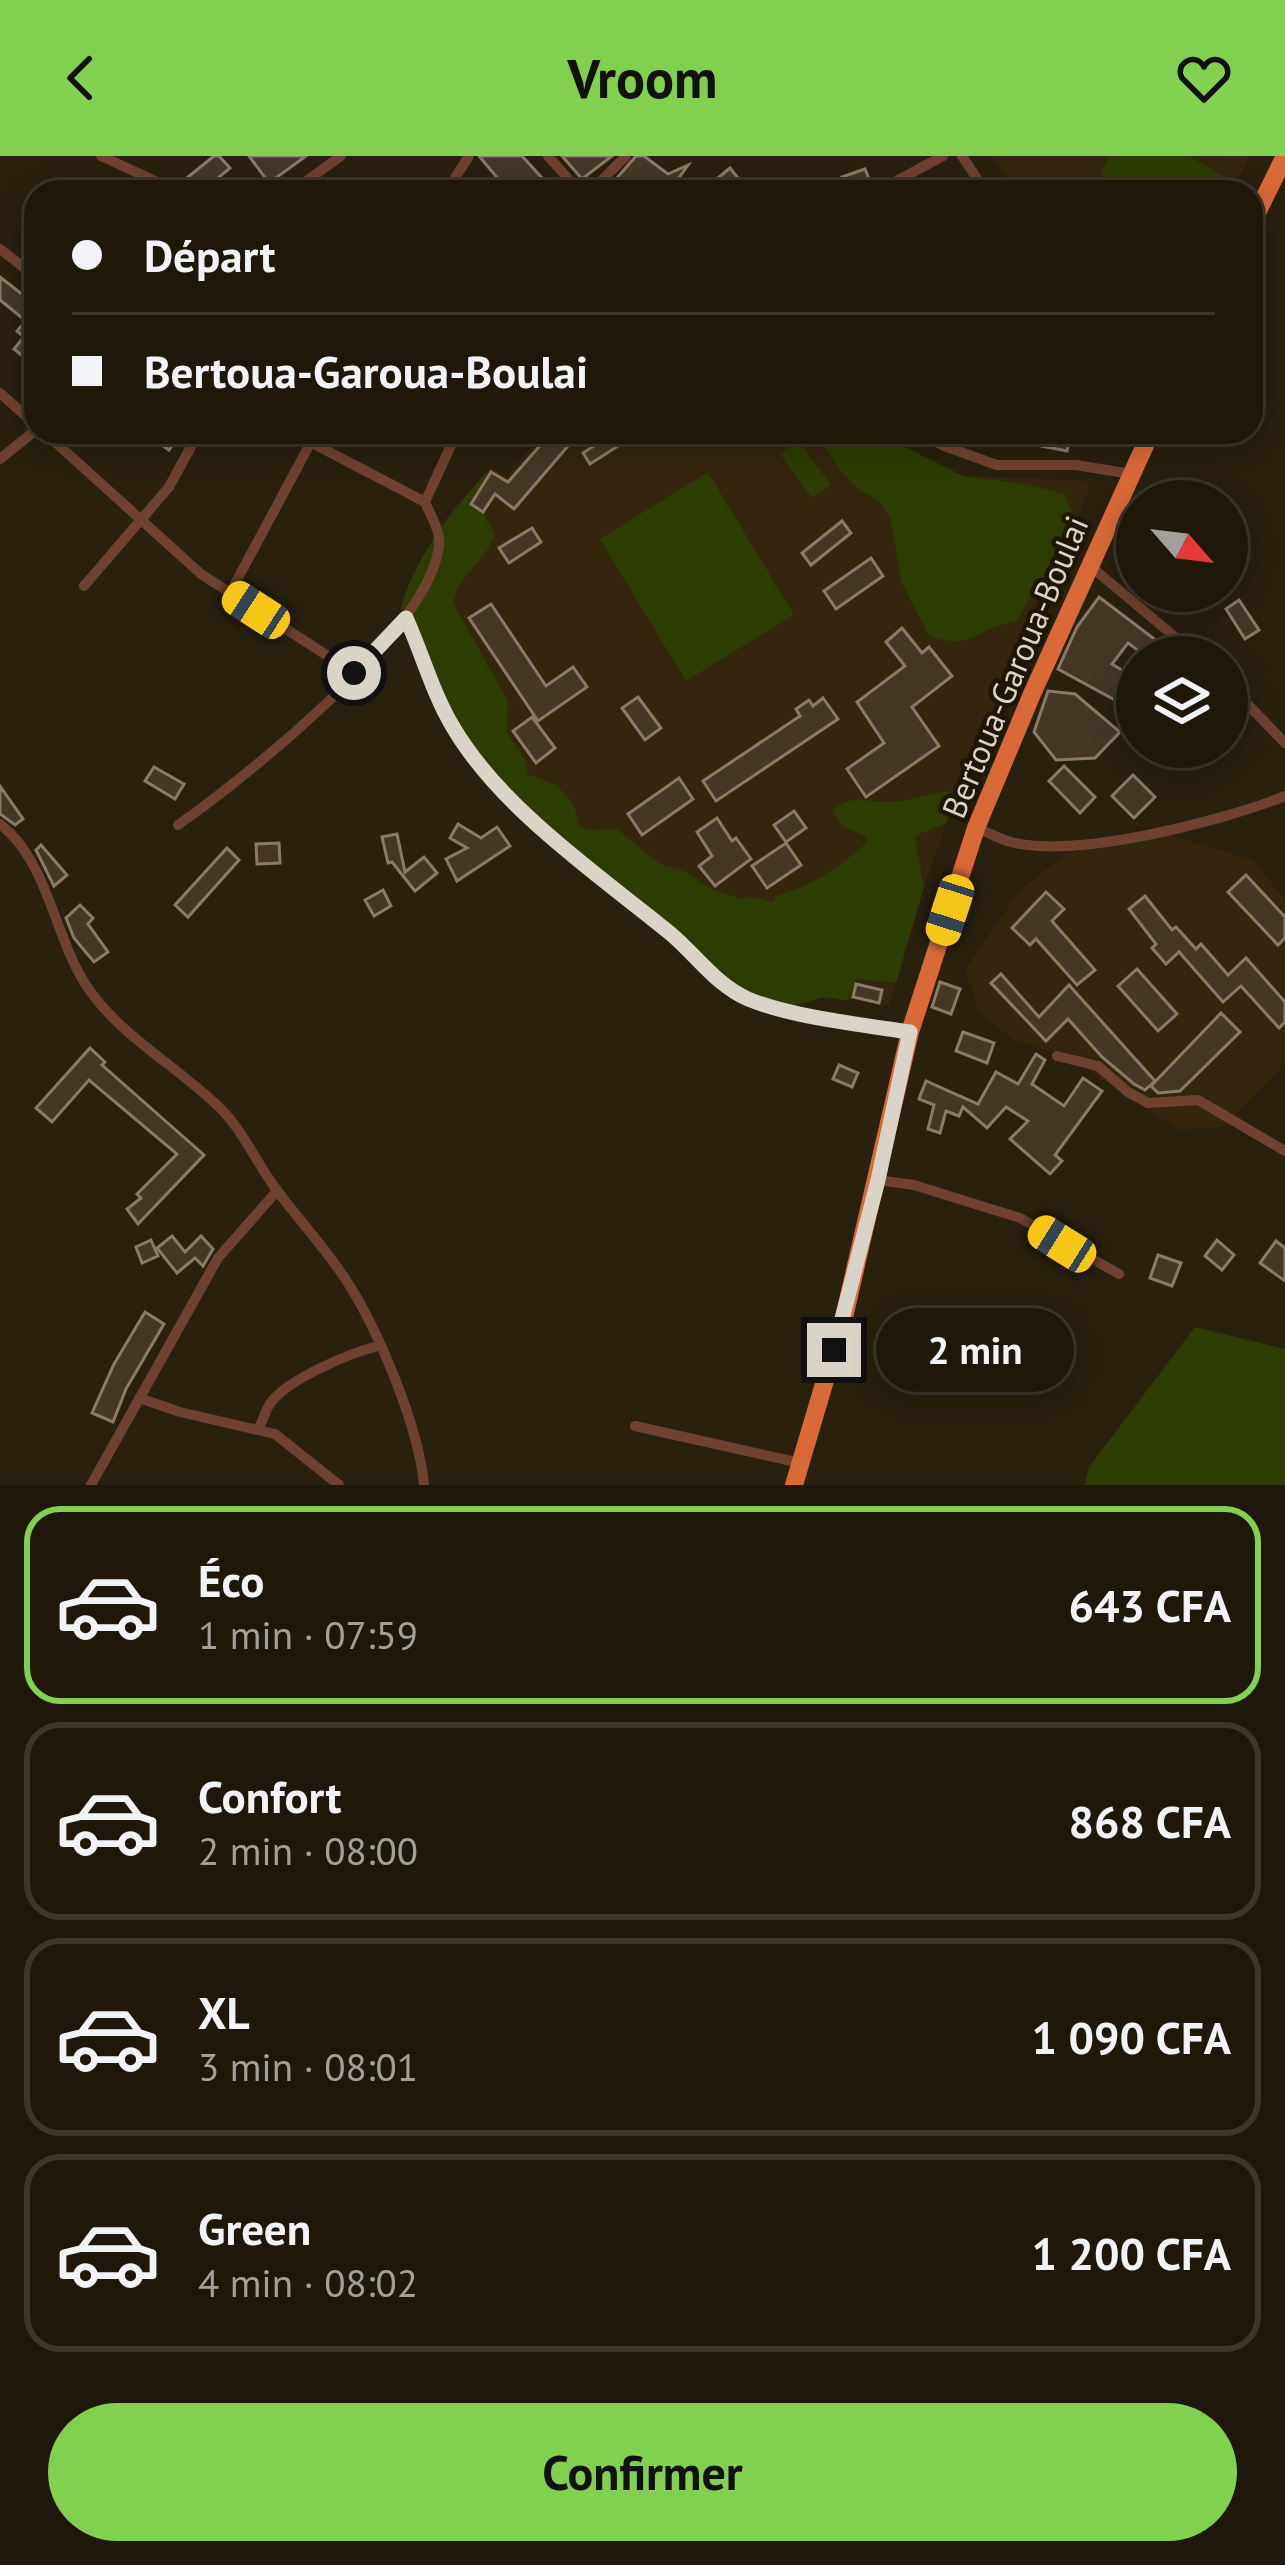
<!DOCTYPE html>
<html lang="fr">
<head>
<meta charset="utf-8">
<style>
	body { margin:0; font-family:"PT Sans",sans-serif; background:#2c2518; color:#f1f3f6; height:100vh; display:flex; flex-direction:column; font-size:45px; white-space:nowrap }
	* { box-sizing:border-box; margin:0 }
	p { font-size:39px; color:#a1a09c }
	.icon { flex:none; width:66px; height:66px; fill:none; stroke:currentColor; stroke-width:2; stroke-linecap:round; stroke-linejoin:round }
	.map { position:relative; height:1329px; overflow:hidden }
	.drawer { display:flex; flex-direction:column; background:#1f180a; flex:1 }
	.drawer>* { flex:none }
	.hud { position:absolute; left:24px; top:24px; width:1239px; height:264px; border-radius:36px; box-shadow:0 6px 30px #0003,0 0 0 3px #3c372b; display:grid; align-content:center; height:264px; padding:0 48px; background:#1f180a }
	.needle { width:78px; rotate:118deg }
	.controls { position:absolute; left:1116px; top:324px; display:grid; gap:24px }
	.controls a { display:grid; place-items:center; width:132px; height:132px; border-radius:50%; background:#1f180a; box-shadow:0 6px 30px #0003,0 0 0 3px #3c372b; font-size:60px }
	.end { position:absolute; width:54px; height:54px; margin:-27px; border:15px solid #dad4c8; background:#111; box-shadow:0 0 0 6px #111 }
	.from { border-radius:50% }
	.bubble { position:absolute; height:84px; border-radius:42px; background:#1f180a; box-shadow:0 6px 30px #0003,0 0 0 3px #3c372b; font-size:39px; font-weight:700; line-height:84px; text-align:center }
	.car { position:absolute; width:36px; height:72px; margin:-36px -18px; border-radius:15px; box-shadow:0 0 9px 3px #0007; background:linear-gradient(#f5c518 24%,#345 0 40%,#f5c518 0 76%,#345 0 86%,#f5c518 0) }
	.hud b { display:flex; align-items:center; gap:42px; height:114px; font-size:45px }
	.hud b+b { border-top:3px solid #3c372b }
	.hud i { width:30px; height:30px; background:#f1f3f6 }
	ul { padding:21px 0 0; list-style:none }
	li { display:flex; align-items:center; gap:36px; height:198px; margin:0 24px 18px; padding:0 24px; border:6px solid #3c372b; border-radius:36px }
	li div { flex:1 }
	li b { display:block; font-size:45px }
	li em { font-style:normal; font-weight:700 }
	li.selected { border-color:#82d04f }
	li>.icon { width:108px; height:108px; stroke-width:1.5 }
	.button { display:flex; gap:24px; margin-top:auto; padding:24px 48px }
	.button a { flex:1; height:138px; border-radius:72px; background:#82d04f; color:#111; font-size:48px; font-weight:700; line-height:138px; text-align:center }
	header { display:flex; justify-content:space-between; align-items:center; height:156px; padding:0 48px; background:#82d04f; color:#111; font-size:54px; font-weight:700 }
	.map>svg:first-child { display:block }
</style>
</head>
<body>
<header><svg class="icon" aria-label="back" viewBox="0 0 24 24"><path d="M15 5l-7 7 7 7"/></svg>Vroom<svg class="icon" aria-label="heart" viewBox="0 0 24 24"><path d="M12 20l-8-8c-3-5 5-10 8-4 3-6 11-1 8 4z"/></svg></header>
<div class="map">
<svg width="1285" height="1329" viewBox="0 0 1285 1329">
	<rect width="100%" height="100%" fill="#29200e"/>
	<g fill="#33260d">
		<path d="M992,0H1250L1232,36H1015Z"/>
		<path d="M544,276H875L963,320L1088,325L1090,331L1067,386L1048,418L952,652L924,731L890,850L825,841L791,850L704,801L585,707L415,477L401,452L405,435L448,359L491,311L507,320Z"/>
		<path d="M1153,674L1253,704L1285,744V908L1223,971L1179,974L1067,900L1015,885L979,856L965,814L1019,735L1072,693Z"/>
	</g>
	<g fill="#2c3c02">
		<path d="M1110,0H1189L1230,24L1223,36H1131L1100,18Z"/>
		<path d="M815,276H875L963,320L1026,328L1065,338L1075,366L1067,386L1015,466C974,471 974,496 929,480L902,427L890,361L878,344L859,334L841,315Z"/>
		<path d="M798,284L831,329L812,342L780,298Z"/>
		<path d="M491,311L471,347L483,356L495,378C486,405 458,419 453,447L508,545L507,577L526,604L527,618L557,629L574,649L579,670L587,674L617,673L660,708L684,715L707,731L741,743L750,740L773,746L775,740C808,732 841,711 866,687V681L842,670L832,654C852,638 866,646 889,646C909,646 936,634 958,635L946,667L915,680L924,731L896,827L856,823L848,845L825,841L791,850L744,838L664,768L634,750L488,617L455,574L401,452C416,397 455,352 491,311Z"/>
		<path d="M708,316L794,459L686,525L600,383Z"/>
		<path d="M1195,1171L1285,1193V1329H1085L1089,1311Z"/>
	</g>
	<g fill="#443726" stroke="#8a7b68" stroke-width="3">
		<path d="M214,0H219L230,12L201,36L188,21Z"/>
		<path d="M249,0H306L269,27Z"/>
		<path d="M479,0H522L555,36H509Z"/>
		<path d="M562,0H612L582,23Z"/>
		<path d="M636,0H644L668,18L688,9L669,36H618L610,30Z"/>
		<path d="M730,12L742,27L732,36H701Z"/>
		<path d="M865,13L871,28L847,36L842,21Z"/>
		<path d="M0,121L36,149V211L14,193L24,181L17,175L26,165L0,144Z"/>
		<path d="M144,276H181L169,294Z"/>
		<path d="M552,276H580L514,353L495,338L483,356L471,348L491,316L508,326Z"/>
		<path d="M964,276H1006L1003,289L964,281Z"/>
		<path d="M1039,276H1071L1067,295L1036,289Z"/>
		<path d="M611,279L618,290L590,308L583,297Z"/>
		<path d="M842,365L851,377L811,409L802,397Z"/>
		<path d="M532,372L541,386L509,407L499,392Z"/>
		<path d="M871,402L883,420L836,453L824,435Z"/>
		<path d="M1099,441L1178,501H1147L1128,487L1112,508L1137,523V556L1058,513L1077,471Z"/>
		<path d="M1239,444L1259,474L1245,483L1226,453Z"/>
		<path d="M491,448L546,530L573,511L587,531L538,565L469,462Z"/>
		<path d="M902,472L922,497L929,491L952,520L912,551L939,590L866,641L847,613L884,587L857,546L905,510L886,486Z"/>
		<path d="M1048,535L1075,538L1120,576L1095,602L1056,604L1034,576Z"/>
		<path d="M638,541L661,572L645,584L622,552Z"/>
		<path d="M823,542L838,563L716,645L703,625L794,564L800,560L796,553L809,544L813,550Z"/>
		<path d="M532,561L555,592L536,607L513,575Z"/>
		<path d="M1064,610L1095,641L1080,657L1049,625Z"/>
		<path d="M154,611L184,628L175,643L145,625Z"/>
		<path d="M1133,619L1155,641L1134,662L1112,640Z"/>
		<path d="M679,622L693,643L642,679L628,658Z"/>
		<path d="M0,630L23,663L15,669L0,658Z"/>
		<path d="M794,655L806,672L786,686L774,669Z"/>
		<path d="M717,662L732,685L736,682L751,703L715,730L699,710L712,700L697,676Z"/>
		<path d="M458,668L481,682L497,671L510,690L457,725L446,703L467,692L450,682Z"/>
		<path d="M397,678L405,716L424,701L437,717L415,735L392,706L388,707L382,681Z"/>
		<path d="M279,687L280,707L257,708L256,688Z"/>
		<path d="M786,687L801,709L767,732L752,710Z"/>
		<path d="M41,689L67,719L54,730L36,694Z"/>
		<path d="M227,692L239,704L188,761L175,749Z"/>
		<path d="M1246,719L1285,761V782L1278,789L1228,736Z"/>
		<path d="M383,734L391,750L374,760L365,744Z"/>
		<path d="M1046,736L1064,753L1052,765L1095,814L1077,829L1036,783L1030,789L1012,772Z"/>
		<path d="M1145,740L1172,774L1176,771L1196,793L1201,788L1228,819L1246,802L1285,846V866L1279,872L1241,830L1223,846L1179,796L1166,808L1152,792L1156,788L1129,753Z"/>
		<path d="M80,749L93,762L88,768L108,796L94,806L74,782L66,762Z"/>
		<path d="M1137,813L1177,858L1158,875L1118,830Z"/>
		<path d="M1001,818L1039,861L1069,829L1155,925L1145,934L1134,928L1102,901L1068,863L1046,885L991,827Z"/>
		<path d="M940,826L960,833L951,858L932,851Z"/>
		<path d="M856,828L882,834L879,847L853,841Z"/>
		<path d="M1221,857L1240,876L1180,935L1158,937L1151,930Z"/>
		<path d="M963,876L994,887L987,907L956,895Z"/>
		<path d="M90,892L105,906L102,909L204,999L138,1068L127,1053L141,1042L137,1038L177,998L89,924L52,966L36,952Z"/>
		<path d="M1036,898L1045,904L1032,928L1064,950L1083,922L1102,935L1055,999L1062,1005L1050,1018L1010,983L1028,965L1006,951L987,972L963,951L959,960L946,955L940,977L928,973L934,949L919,943L926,925L978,948L996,916L1018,928Z"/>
		<path d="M839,909L858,917L852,931L833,923Z"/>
		<path d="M172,1080L185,1096L201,1080L213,1093L203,1110L195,1102L177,1117L157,1092Z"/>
		<path d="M151,1084L158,1100L142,1107L136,1091Z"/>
		<path d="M1217,1084L1234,1099L1222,1114L1205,1100Z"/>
		<path d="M1276,1085L1285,1092V1125L1260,1107Z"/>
		<path d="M1158,1099L1181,1107L1172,1130L1150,1122Z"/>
		<path d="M145,1156L164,1168L126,1233L113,1266L92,1257L114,1208Z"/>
	</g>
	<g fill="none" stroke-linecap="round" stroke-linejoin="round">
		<g stroke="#6f422f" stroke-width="10">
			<path d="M101,0L179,36"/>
			<path d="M548,0L580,36"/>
			<path d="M962,0L986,36"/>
			<path d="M291,36L341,0"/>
			<path d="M446,36L469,0"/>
			<path d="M590,36L626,0"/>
			<path d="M876,36L943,0"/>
			<path d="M0,93L36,121"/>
			<path d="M0,237L36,269"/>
			<path d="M44,276L201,418L354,517"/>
			<path d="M291,276L425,346"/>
			<path d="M917,276L944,290L997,309H1076L1131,318"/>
			<path d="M0,303L36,274"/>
			<path d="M1089,409L1199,501"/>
			<path d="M84,430L169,331L199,276"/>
			<path d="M230,437L311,286"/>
			<path d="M406,462L450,567L488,620L601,723L684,789L719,825L744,841L784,854L910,876"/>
			<path d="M1227,527L1285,587"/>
			<path d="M0,668C48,705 54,780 86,829C120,881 178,910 221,953C242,974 256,1005 273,1029C296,1061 324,1090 346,1124C378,1173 419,1271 424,1329"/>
			<path d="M178,669C247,620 431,474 439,389C441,376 430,358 425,346L457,276"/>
			<path d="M976,672C988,676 999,683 1011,686C1075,703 1223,665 1285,640"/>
			<path d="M1057,900L1098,910L1128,936L1148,947L1198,944L1285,995"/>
			<path d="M878,1024L914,1029L1020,1062L1119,1118"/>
			<path d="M139,1242L180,1256L275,1278L339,1329"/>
			<path d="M635,1270L800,1307"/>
			<path d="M259,1272C263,1264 266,1252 272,1245C291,1222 350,1197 378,1190"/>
			<path d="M91,1329L218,1102L277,1035"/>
		</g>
		<g stroke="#d96a37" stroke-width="18">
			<path d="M1251,69L1285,0"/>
			<path d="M794,1329L845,1157L910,876L976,672L1032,538L1151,276"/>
		</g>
	</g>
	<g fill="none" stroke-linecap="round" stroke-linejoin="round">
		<path stroke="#dad4c8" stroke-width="15" d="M354,517L406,462C422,497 433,538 453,571C501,653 599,719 671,778C697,800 716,829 748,843C791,861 863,869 910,876L878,1024L834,1194"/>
	</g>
	<g text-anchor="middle" stroke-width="9" stroke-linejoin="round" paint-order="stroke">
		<g font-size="33" fill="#dad4c8" stroke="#201605">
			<text transform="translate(1015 511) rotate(-67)" y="12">Bertoua-Garoua-Boulai</text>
		</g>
	</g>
</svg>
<div class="controls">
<a><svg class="needle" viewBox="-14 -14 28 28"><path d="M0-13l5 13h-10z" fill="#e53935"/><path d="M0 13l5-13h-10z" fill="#a1a09c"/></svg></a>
<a><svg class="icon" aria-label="layers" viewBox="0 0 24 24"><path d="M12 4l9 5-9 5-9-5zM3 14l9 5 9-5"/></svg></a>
</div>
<i class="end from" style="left:354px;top:517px"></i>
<i class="end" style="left:834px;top:1194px"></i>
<div class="bubble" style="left:876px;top:1152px;width:198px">2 min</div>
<i class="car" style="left:256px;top:454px;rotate:303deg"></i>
<i class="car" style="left:950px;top:754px;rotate:198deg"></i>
<i class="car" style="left:1062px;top:1088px;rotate:302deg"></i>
<div class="hud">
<b><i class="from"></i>Départ</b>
<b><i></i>Bertoua-Garoua-Boulai</b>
</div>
</div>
<section class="drawer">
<ul>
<li class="selected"><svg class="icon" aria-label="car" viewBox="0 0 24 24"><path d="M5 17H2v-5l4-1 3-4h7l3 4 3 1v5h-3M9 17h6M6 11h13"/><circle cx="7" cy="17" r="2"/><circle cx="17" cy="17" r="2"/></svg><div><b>Éco</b><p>1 min · 07:59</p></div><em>643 CFA</em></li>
<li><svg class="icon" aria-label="car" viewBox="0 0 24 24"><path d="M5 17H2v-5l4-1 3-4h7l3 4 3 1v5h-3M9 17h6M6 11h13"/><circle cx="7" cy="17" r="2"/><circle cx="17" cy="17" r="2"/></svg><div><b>Confort</b><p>2 min · 08:00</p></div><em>868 CFA</em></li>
<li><svg class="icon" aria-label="car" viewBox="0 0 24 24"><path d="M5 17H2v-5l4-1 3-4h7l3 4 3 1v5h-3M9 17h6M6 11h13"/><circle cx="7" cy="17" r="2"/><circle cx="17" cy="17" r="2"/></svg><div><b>XL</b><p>3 min · 08:01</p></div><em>1 090 CFA</em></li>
<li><svg class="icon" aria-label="car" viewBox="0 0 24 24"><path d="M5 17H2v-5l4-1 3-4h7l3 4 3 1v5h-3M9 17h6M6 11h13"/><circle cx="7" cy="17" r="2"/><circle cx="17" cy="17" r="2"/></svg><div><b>Green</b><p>4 min · 08:02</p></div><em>1 200 CFA</em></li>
</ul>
<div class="button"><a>Confirmer</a></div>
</section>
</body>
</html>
